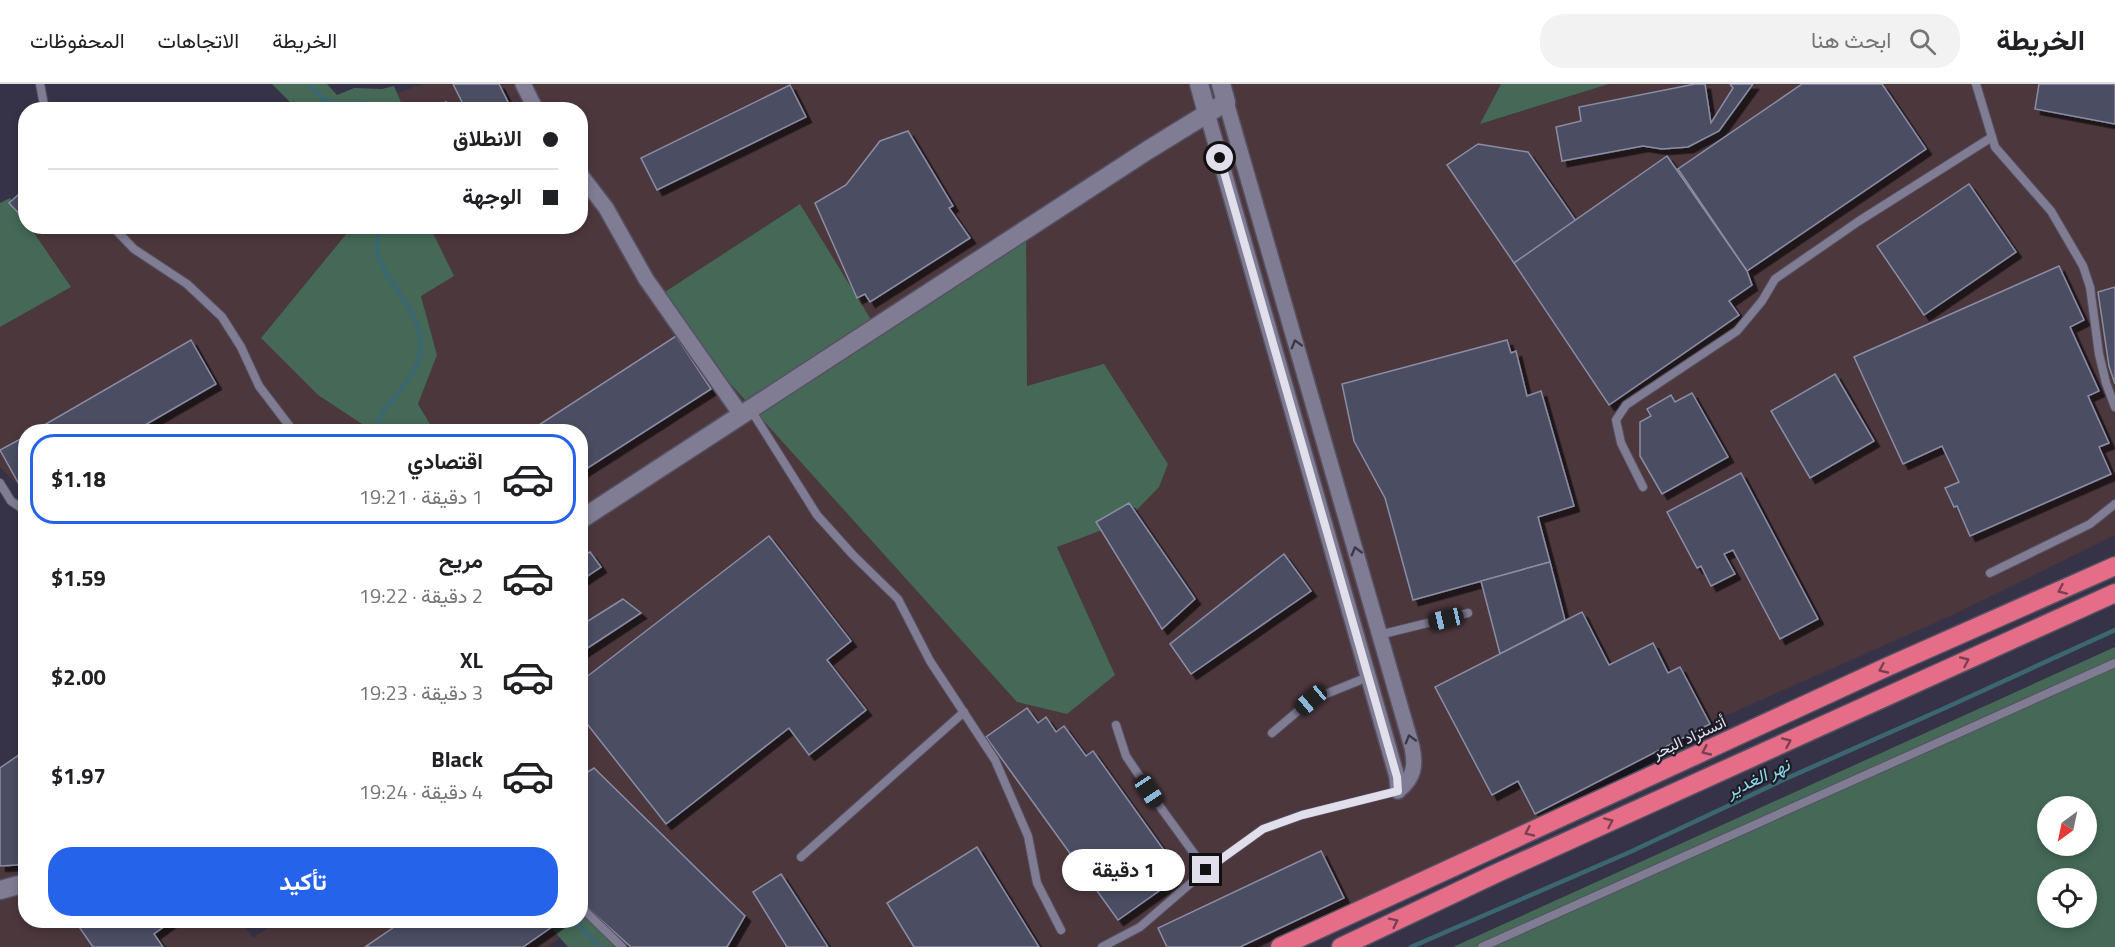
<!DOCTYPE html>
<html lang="ar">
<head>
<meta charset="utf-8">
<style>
	body { margin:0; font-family:"Titillium Web",Vazirmatn,sans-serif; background:#f2f2f2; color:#202124; direction:rtl; height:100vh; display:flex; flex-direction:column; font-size:22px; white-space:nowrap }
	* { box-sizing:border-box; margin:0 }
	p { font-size:20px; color:#757577 }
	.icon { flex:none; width:33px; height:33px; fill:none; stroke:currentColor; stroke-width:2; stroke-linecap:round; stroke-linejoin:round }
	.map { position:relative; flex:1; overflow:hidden; direction:ltr }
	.drawer { position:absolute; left:18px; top:340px; width:570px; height:504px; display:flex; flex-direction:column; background:#fff; border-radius:24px; box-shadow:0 3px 9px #0003; direction:rtl }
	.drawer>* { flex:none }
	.top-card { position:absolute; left:18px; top:18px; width:570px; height:132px; border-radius:24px; box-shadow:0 3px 9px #0003; direction:rtl; display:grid; align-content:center; height:132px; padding:0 30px; background:#fff }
	.needle { width:39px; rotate:213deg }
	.buttons { position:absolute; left:2037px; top:712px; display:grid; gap:12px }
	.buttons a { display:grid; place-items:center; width:60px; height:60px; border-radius:50%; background:#fff; box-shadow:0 3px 9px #0003; font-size:30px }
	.end { position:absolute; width:27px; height:27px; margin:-14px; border:8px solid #e1dfec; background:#111; box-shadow:0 0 0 3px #111 }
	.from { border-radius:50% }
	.bubble { position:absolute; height:42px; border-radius:21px; background:#fff; box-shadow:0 3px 9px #0003; font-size:20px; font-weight:700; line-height:42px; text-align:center; direction:rtl }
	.car { position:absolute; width:18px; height:36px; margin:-18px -9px; border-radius:8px; box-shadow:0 0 4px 2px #0007; background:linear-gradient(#222 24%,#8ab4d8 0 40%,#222 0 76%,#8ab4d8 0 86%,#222 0) }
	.top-card b { display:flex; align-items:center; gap:21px; height:57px; font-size:22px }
	.top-card b+b { border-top:2px solid #e0e0e0 }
	.top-card i { width:15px; height:15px; background:#202124 }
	ul { padding:10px 0 0; list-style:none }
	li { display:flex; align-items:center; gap:18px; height:90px; margin:0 12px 9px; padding:0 18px; border:3px solid transparent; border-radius:24px }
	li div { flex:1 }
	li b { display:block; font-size:22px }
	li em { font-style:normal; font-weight:700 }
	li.selected { border-color:#2563eb }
	li>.icon { width:54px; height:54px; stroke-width:1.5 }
	.primary-button { display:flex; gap:12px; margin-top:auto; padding:12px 30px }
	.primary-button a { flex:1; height:69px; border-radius:24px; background:#2563eb; color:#fff; font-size:24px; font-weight:700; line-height:69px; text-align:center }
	header { display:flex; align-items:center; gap:36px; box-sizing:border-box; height:84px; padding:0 30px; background:#fff; border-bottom:2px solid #e0e0e0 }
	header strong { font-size:28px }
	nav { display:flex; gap:33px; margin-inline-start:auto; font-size:21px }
	.search { width:420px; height:54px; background:#f2f2f2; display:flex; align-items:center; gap:15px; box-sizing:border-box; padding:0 21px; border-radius:24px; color:#757577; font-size:22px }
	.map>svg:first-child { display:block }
</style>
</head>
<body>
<header>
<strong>الخريطة</strong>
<div class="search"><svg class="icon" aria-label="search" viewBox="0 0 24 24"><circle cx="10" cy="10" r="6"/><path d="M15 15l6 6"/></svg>ابحث هنا</div>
<nav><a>الخريطة</a><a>الاتجاهات</a><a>المحفوظات</a></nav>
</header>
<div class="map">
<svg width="2115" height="863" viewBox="0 0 2115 863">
	<defs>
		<filter id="shadow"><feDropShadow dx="5.5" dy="5.5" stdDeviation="0" flood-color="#0009"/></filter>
	</defs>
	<rect width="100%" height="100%" fill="#363348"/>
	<g fill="#4c373d" fill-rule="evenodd">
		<path d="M424,0H1501L1481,40L1609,0H2115V451L1957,529L1698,644L1483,768L1268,863H616L603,842L581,814L580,348H435L418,319L437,271L421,211L454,192L430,143L580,142V26L404,25L397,9ZM800,120L873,240L1027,303L1126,437L1057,462L1115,591L655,215Z"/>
		<path d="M30,143H352L261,254L318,311L363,340V348H26L25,409L0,383V243L71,203Z"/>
		<path d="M25,771L26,837H241L253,854L277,837H545L561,853L547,863H0V784Z"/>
	</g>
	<g fill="#456956" fill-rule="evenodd">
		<path d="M272,0H327L337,11L354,4L382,5L394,2L404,25H297Z"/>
		<path d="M1501,0H1609L1480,40Z"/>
		<path d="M10,114L25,136L26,142L30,143L71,203L0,243V119Z"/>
		<path d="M800,120L873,239L1026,141L1027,302L1104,280L1168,380L1159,403L1126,437L1057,463L1115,591L1067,630L1017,618L654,215Z"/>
		<path d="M352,143H430L454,192L421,212L437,271L418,320L435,348H363L362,340L318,311L261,254Z"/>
		<path d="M2115,563V863H1453ZM2048,723H2086V762H2048ZM2048,795H2086V834H2048Z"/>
		<path d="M581,814L603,842L616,863H568L545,837H580Z"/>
	</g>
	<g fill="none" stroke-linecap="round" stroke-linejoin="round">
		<g stroke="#3a6770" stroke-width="4.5">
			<path d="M309,0C339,37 353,8 383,26"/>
			<path d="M374,348C384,312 431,291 419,246C411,217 380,191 377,165C376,157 380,149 383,142"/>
			<path d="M576,837L599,863"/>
			<path d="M1411,863L1630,768L1783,696L1945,624L2115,546"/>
		</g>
	</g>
	<g fill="#4b4d64" stroke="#8a8da5" stroke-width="1.5" filter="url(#shadow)">
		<path d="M453,0H499L512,26H466Z"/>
		<path d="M1695,0H1705L1711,39L1733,4L1730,0H1753L1719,47L1688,63L1662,65L1643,62L1562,77L1556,43L1581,37L1579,23Z"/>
		<path d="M1802,0H1882L1926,65L1747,187L1678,85Z"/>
		<path d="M2039,0H2115V40L2035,25Z"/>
		<path d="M790,1L806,33L657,106L641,74Z"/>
		<path d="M446,18L448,26H424Z"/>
		<path d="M908,47L953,122L949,124L970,154L870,218L865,210L857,214L815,119L846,101L880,57Z"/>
		<path d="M1478,60L1528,68L1576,137L1514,179L1447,81Z"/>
		<path d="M1667,72L1747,187L1752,201L1729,217L1739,231L1609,321L1514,179Z"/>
		<path d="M1969,100L2016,168L1924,231L1877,162Z"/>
		<path d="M26,104V137L9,119Z"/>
		<path d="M2059,182L2084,236L2070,243L2099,307L2088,312L2109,359L2099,363L2111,390L1970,452L1957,422L1954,423L1945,404L1959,398L1942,362L1903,380L1854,273Z"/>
		<path d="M2115,203V300L2109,282L2098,208Z"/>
		<path d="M676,252L711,305L580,389V348H528Z"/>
		<path d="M191,256L216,300L133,348H32Z"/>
		<path d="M1507,256L1511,269L1516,267L1527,312L1541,307L1574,422L1538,433L1550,478L1413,516L1385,414L1354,357L1342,300Z"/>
		<path d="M1835,290L1874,357L1810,394L1771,327Z"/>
		<path d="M1692,309L1728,373L1662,410L1640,372V338L1651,332L1647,325L1671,311L1675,318Z"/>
		<path d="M26,352V410L25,411L0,366Z"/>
		<path d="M1741,389L1818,535L1780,555L1733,466L1724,470L1735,490L1711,502L1701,482L1697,484L1667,428Z"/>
		<path d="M1129,419L1195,515L1162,545L1096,438Z"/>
		<path d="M769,452L851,557L827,576L866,626L809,671L789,644L666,740L580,631V598Z"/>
		<path d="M590,468L601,483L580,497V473Z"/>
		<path d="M1284,470L1311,507L1191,590L1170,560Z"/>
		<path d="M1550,478L1565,536L1500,570L1481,497Z"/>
		<path d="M623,515L641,529L580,569V542Z"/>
		<path d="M1582,528L1609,581L1653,559L1668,589L1680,583L1710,640L1535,730L1518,697L1492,711L1435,603Z"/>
		<path d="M1027,624L1038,639L1046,633L1056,648L1064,642L1086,672L1093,667L1171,776L1162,781L1173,797L1118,836L986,653Z"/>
		<path d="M26,666V775L17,781L0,782V684Z"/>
		<path d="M594,684L745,832L727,863H631L580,817V693Z"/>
		<path d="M977,763L1039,863H914L887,819Z"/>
		<path d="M1321,767L1344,814L1240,863H1167L1158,844Z"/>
		<path d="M781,790L828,863H787L753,808Z"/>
		<path d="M75,837H172L154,850L163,863H93Z"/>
		<path d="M403,837H556L559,838L523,863H365Z"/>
	</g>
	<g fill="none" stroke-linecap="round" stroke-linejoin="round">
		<g stroke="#555162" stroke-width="10">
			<g id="lane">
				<path d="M40,0L45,26"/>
				<path d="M1976,0L1995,63L2051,127L2083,182L2090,203L2099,270L2106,299L2115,323"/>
				<path d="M112,142L134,165L187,200L222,233L241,263L259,302L294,348"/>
				<path d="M751,326L817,431L853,471L898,515L930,577L995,676L1028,752L1037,799L1061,846"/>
				<path d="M0,399L11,417L26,427"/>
				<path d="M1643,403L1621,359L1616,336L1626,321L1737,247L1762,217L1775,195L1859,137L1992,53"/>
				<path d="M1990,489L2090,440L2115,420"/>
				<path d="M1379,551L1468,529"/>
				<path d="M1116,641L1126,672L1161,724L1206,786"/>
				<path d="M1272,649L1311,616L1368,593"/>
				<path d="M801,773L964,628"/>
				<path d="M580,822L622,863"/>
				<path d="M1102,863L1140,843L1206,786L1263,745L1302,731L1398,707"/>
				<path d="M1482,863L2115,579"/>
			</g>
		</g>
		<g stroke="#555162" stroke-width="18">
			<g id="street">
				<path d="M523,0L536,26"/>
				<path d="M1226,18L1412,663C1416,682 1414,694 1398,707"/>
				<path d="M1207,29L1397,693L1398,707"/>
				<path d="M580,90L606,124L646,195L742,332"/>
			</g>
		</g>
		<g stroke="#555162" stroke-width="21">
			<g id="secondary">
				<path d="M1199,0L1207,29"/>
				<path d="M580,436L1148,66L1226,18L1221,0"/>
				<path d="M0,806L26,799"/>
			</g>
		</g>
		<g stroke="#555162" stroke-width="21">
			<g id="highway">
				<path d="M1280,863L1889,582L2115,482"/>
				<path d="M1341,863L1497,789L2115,509"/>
			</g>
		</g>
		<use href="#lane" stroke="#807c94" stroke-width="8"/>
		<use href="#street" stroke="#807c94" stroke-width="15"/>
		<use href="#secondary" stroke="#807c94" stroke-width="18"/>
		<use href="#highway" stroke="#e66d88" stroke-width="18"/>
	</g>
	<defs><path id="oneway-chevron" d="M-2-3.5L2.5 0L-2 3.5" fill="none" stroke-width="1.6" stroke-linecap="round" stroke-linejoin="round" transform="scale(1.5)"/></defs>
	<g stroke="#3b3947">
		<use href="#oneway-chevron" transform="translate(1296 260) rotate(-106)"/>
		<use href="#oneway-chevron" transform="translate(1356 467) rotate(-105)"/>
		<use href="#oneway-chevron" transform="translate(1410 655) rotate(-106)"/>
	</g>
	<g stroke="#784052">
		<use href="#oneway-chevron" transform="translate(2062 506) rotate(156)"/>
		<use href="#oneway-chevron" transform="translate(1965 577) rotate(-24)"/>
		<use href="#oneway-chevron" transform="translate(1883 585) rotate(155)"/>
		<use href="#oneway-chevron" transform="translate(1787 658) rotate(-24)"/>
		<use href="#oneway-chevron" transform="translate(1706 667) rotate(155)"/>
		<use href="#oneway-chevron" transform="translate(1609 738) rotate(-24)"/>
		<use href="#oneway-chevron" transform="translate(1529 748) rotate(155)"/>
		<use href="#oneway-chevron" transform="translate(1394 838) rotate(-26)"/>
	</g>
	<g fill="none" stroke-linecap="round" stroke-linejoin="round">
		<path stroke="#e1dfec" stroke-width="8" d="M1206,786L1263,745L1302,731L1398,707L1397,693L1220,74"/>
	</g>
	<g text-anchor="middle" stroke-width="4.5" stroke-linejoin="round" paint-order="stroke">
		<g font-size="16" fill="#e1dfec" stroke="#1e1c26">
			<text transform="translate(1689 653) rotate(-25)" y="6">أتستراد البحر</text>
		</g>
		<g font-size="18" font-style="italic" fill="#8bdbeb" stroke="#1e1c26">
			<text transform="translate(1758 694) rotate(-25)" y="6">نهر الغدير</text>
		</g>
	</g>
</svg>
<div class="buttons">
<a><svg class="needle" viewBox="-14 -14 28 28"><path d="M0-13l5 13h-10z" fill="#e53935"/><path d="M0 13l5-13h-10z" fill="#757577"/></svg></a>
<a><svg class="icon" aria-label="locate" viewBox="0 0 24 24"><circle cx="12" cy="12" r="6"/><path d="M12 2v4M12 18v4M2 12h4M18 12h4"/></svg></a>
</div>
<i class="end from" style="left:1220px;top:74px"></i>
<i class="end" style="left:1206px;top:786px"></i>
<div class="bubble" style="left:1062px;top:765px;width:123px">1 دقيقة</div>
<i class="car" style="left:1446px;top:535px;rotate:257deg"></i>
<i class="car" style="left:1311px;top:616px;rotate:230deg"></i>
<i class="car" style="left:1149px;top:707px;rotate:146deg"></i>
<div class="top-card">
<b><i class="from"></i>الانطلاق</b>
<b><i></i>الوجهة</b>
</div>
<section class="drawer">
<ul>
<li class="selected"><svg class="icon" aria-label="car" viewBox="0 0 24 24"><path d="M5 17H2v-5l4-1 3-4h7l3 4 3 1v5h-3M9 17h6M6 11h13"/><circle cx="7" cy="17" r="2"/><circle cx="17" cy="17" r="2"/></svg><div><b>اقتصادي</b><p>1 دقيقة · 19:21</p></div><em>$1.18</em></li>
<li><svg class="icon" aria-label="car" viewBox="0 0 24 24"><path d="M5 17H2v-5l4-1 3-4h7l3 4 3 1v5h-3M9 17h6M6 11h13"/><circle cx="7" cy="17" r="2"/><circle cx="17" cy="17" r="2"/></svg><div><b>مريح</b><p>2 دقيقة · 19:22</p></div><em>$1.59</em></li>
<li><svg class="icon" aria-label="car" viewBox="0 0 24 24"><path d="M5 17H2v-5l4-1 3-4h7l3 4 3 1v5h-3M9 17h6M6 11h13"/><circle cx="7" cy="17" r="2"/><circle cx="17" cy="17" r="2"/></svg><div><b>XL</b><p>3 دقيقة · 19:23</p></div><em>$2.00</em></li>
<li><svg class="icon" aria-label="car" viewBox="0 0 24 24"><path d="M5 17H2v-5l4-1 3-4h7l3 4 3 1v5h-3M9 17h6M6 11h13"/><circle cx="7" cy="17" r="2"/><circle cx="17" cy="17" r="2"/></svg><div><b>Black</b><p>4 دقيقة · 19:24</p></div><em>$1.97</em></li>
</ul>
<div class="primary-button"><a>تأكيد</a></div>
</section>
</div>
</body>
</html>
